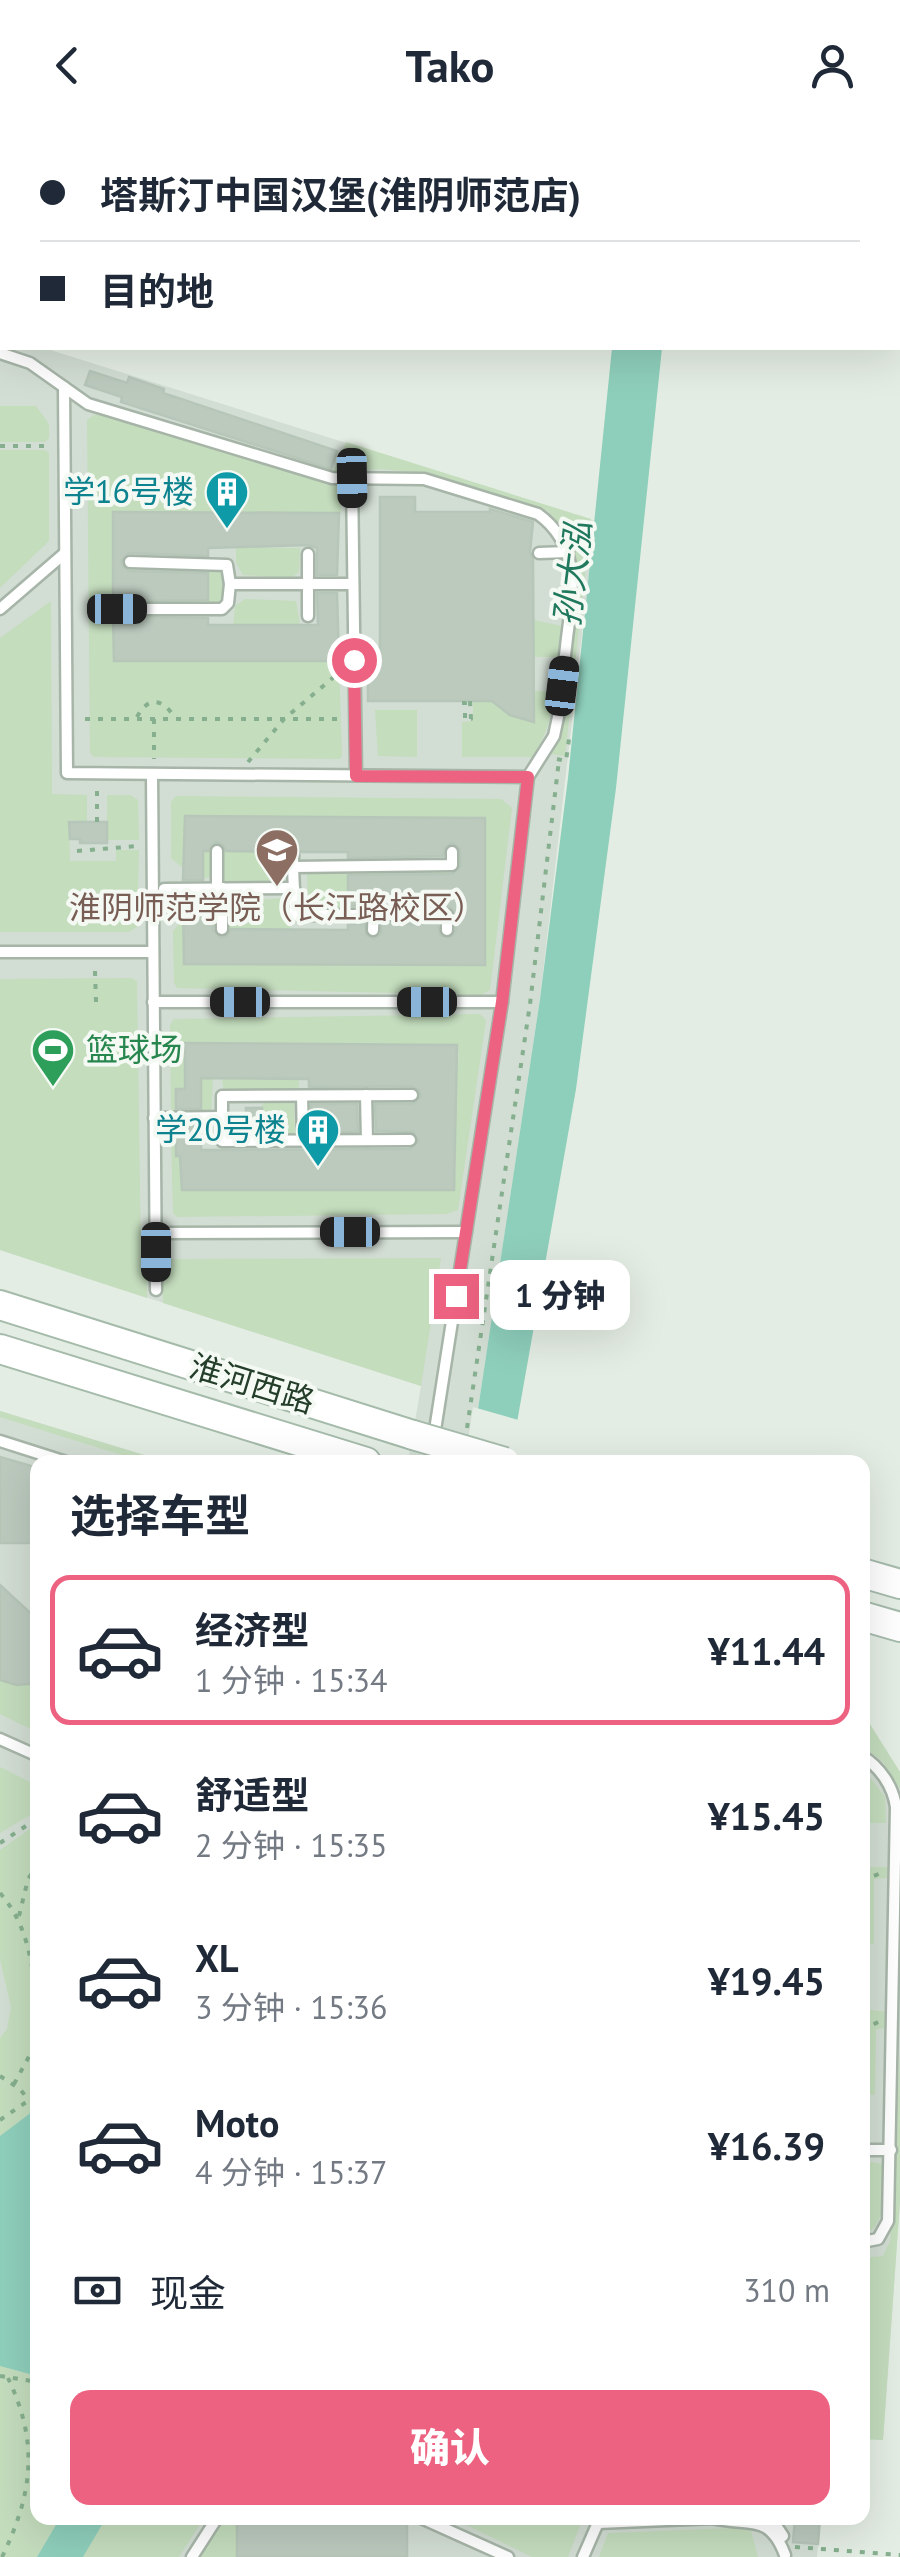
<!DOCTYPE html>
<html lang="zh">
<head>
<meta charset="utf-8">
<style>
	body { margin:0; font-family:"PT Sans","Noto Sans SC",sans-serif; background:#f2f2f3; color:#1f2937; height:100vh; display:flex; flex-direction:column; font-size:38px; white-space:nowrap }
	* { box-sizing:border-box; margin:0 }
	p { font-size:32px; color:#747a83 }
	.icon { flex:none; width:55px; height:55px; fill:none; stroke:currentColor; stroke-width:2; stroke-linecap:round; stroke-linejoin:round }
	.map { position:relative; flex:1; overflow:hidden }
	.panel { position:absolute; left:30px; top:1325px; width:840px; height:1070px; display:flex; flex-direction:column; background:#fff; border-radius:20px; box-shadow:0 10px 40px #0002 }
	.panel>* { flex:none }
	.hud { position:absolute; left:0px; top:0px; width:900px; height:220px; box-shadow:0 10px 40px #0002; display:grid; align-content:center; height:220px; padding:0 40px; background:#fff }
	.end { position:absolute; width:45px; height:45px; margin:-22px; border:12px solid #ed6281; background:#fff; box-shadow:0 0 0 5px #fff }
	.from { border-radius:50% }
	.bubble { position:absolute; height:70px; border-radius:20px; background:#fff; box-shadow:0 10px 40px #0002; font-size:32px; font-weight:800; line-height:70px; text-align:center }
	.car { position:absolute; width:30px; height:60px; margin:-30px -15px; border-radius:12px; box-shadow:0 0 8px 2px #0007; background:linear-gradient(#222 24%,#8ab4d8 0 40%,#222 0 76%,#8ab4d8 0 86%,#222 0) }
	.hud b { display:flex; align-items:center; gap:35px; height:95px; font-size:38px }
	.hud b+b { border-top:2px solid #e0e1e3 }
	.hud i { width:25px; height:25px; background:#1f2937 }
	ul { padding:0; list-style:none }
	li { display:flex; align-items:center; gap:30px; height:150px; margin:0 20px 15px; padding:0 20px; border:5px solid transparent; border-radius:20px }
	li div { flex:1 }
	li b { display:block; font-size:38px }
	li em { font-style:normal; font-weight:800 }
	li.on { border-color:#ed6281 }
	li>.icon { width:90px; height:90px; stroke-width:1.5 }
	h2 { padding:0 40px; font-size:45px; line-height:120px }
	.pay { display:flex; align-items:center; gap:25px; height:110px; padding:0 40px; font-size:38px }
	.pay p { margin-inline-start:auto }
	.button { display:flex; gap:20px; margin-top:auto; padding:20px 40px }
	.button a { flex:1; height:115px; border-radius:20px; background:#ed6281; color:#fff; font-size:40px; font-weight:800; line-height:115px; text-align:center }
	header { display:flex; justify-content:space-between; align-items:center; height:130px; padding:0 40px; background:#fff; font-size:45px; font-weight:800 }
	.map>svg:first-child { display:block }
</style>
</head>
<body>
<header><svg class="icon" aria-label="back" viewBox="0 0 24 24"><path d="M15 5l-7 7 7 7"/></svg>Tako<svg class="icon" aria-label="person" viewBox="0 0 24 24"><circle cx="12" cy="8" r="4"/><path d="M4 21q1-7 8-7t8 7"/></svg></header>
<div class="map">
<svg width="900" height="2427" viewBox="0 0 900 2427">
	<rect width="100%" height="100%" fill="#e4ede4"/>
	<g fill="#d2ddd3">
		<path d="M0,204L2,218H44L595,391L540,869L470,1332H408L421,1256L0,1120Z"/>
		<path d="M0,1281L167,1332H38V2388H820L817,2427H0Z"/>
		<path d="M862,1583L900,1642V2071L883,2310L862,2309Z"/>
	</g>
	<g fill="#c4ddbd" fill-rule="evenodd">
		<path d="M0,276H36L49,294V308L45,312H0Z"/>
		<path d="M105,284L330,355H341V383L328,385L158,382L125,385L124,382H113V436H215L222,442V470L216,476H113L114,531H339L342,625L340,629L94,627L90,623L87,290L94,285Z"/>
		<path d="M346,312L591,389L565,626L551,624L562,594L580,446L573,417L556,390L548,381L424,343L379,339L333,342Z"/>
		<path d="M0,320H45L49,323V411L0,458Z"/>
		<path d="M236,418H300L299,442L291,448L243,445L236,433Z"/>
		<path d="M245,469L296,471L300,495L233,498L235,476Z"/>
		<path d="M51,471L52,664L87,665V692L69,690L70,731H116V720H139L137,797L129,802H0V508Z"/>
		<path d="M533,490L562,496L558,527H533Z"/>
		<path d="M533,561H552C553,588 546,605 532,627H462V592L473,591V571H492L510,585L533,592Z"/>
		<path d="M375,580H417V627L378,626Z"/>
		<path d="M107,665H130L138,670L139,710H107Z"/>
		<path d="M176,666L501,669L512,678L490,860L481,865L177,858L174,853L173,801L179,794H217V771L220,799C211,803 196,803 183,809V817L485,835V801L455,803L452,782H312L308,778L307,744L310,740H457V722H485V688L306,689L305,686L228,689V686L197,689L196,686H185L184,721H213V746L203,749L202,738H183L171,728V672ZM485,744V778H348V746Z"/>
		<path d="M221,721L287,722V746L281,753H224Z"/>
		<path d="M285,768L290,773L291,799L287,802L271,799L228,802L227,780L235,771Z"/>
		<path d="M131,848L137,851L141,1129L147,1130V1168L0,1120V849Z"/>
		<path d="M480,884L486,890L458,1080L447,1084L177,1087L173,1083L171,1006L176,1004V1026H182V1044L456,1042V974L420,973L419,949H456L459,923L456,915L345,917L344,914L304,916L303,913L271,916L270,913L229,916V913L197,916V913H186L185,948H213L211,984L201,985L200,959H176V983L171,980L170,895L174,889Z"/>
		<path d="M222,948L299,949V957L295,960H226L223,957Z"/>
		<path d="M265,971L294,972L295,1006H264L262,975Z"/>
		<path d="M441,1128L421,1256L163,1173V1129Z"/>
		<path d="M0,1281L167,1332H128V1327L0,1287Z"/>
		<path d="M0,1550L17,1555L37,1553V1602L0,1584Z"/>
		<path d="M863,1583L900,1642V1659L884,1633L866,1618L870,1603L863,1601Z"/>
		<path d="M0,1637L38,1656L37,1681L0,1703Z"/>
		<path d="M862,1637L885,1667L886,1693H866L865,1686L863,1685Z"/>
		<path d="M37,1694V1730L34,1734L37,1740L34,1775L38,1811L37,1978L0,2006V1908L7,1899L11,1877L0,1829V1720Z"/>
		<path d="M862,1737H888L887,1748L874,1749V1814H863Z"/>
		<path d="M863,1879L888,1882V1898L876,1899L875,1965L863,1964Z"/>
		<path d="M900,1924V2071L883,2310L863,2309L862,2128L883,2126L890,2111Z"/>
		<path d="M863,2031L884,2034C882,2056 889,2094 865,2104Z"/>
		<path d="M0,2236L37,2246L38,2388H60L37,2427H0Z"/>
		<path d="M106,2388H204L179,2427H83Z"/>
		<path d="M224,2388H237V2427H200Z"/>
		<path d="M452,2388H583L568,2427H532Z"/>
		<path d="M737,2398L751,2401L758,2427H599L608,2403Z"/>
	</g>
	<g fill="#8ecfbb">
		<path d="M612,218H662L616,658L576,959L510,1332H470L540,869L568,648Z"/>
		<path d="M37,1978V2246L0,2236V2006Z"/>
		<path d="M60,2388H106L83,2427H37Z"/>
	</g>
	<path fill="#e4ede4" d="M473,1277L522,1291L515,1332H465Z"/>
	<g fill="#bccabe" stroke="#b6c6b8" stroke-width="2.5">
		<path d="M90,241L127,253L129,247L164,259L163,263L337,321L331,339L121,272L122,267L85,255Z"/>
		<path d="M380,367H415V382H490V379L533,392L530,422L533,429L534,592L510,585L492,571H368V531H380Z"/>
		<path d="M113,382L339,383L337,445H317V418L309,415L208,418V426L129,423L121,431L123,437L129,441L208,443V470L113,471Z"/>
		<path d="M317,463H337L339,531H114L113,487L208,488V495H318Z"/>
		<path d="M185,686L485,688V835L184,834L183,768L213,771V800L221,808L227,806L231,799L348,800V794H365L366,805L374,809L381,804L382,794H438L440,805L450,808L456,800V784L450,777L382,776L373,769L366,776H348V745L452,744L461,735L460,719L453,713L445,717L443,726L348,728V722H302L294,713L288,715L284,722L226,721L222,714L216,712L208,721H203V750H183Z"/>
		<path d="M69,692H107V713H80V709H70Z"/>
		<path d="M185,913L457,915L454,1060H182L180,1026H176V996H201V1020L410,1019L419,1011L413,1002L376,1001L375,974H413L421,966L419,960L412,956L309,957V949L201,948V979H176V959H185Z"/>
		<path d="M311,974H357L358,1002H312Z"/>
		<path d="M246,978H262L263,1002H246Z"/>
		<path d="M0,1327L38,1338V1413H0Z"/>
		<path d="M0,1455L38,1490V1553L17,1555L0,1550Z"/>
		<rect x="237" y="2388" width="170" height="39"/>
		<path d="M795,2388H820L818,2414L793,2412Z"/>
	</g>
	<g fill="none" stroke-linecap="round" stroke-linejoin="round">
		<g stroke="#a7b5a8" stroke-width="15">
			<g id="service">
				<path d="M0,223L30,233L88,274L332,348L424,349L538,384C581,415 573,461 567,508C564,534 561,560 558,587L554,606L528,647L502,872L430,1332"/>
				<path d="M64,257L67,643L528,647"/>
				<path d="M352,348L356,645"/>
				<path d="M539,423L568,422"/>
				<path d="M308,424V486"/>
				<path d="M230,454H353"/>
				<path d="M0,479L65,423"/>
				<path d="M117,479H222L228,473L230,454L227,435L130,432"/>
				<path d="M152,644L156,1160"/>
				<path d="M217,721V759"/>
				<path d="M293,722V737"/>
				<path d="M222,758V799"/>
				<path d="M164,759L294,758"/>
				<path d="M373,800L374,778"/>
				<path d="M447,800V785H295L293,737L452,735V722"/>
				<path d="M0,822H153"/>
				<path d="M153,872H502"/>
				<path d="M366,965L367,1010"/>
				<path d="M302,966L303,1010"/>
				<path d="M154,988L222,987"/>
				<path d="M410,1010L222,1011V966L412,965"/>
				<path d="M155,1103L466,1102"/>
				<path d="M0,1311L66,1332"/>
				<path d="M0,1609L38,1626"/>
				<path d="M862,1626C880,1637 893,1656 896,1677L888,2091L878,2109L862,2112"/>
				<path d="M862,2020H891"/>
				<path d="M421,2388L508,2427"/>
				<path d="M712,2388C749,2397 769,2382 785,2425"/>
				<path d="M771,2388L783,2406"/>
				<path d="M598,2393L714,2388"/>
				<path d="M192,2427L217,2388"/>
				<path d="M583,2427L600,2388"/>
			</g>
		</g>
		<g stroke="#a5bbaa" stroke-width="32">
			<g id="secondary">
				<path d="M0,1175L413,1305"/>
				<path d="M0,1219L366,1332"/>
				<path d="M862,1443L900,1454"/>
				<path d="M862,1486L900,1497"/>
			</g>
		</g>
		<g stroke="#85af8e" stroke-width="4" stroke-dasharray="5 8" stroke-linecap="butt">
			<path d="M0,316H49"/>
			<path d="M462,573H465V590L471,589L470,571"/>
			<path d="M137,587C148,565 165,569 175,589"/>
			<path d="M85,589H340"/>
			<path d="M154,589V629"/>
			<path d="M557,629L566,631L569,609"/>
			<path d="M248,632L284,589L341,541"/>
			<path d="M97,661V692"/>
			<path d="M77,721L138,716"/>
			<path d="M95,841L96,872"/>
			<path d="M467,1298L530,874L559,630"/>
			<path d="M0,1713L38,1688"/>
			<path d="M862,1751L881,1743"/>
			<path d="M0,1763C28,1795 31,1831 38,1872"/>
			<path d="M19,1786L28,1749L38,1735"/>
			<path d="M31,1822L38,1832"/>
			<path d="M862,1900L880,1891"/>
			<path d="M0,1946L20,1959L27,1968"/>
			<path d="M14,1954L38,1910"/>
			<path d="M0,1990L38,1964"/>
			<path d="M0,2246L38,2252"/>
			<path d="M795,2417L900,2425"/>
			<path d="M2,2427C33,2363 39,2313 8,2248"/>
		</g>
		<use href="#service" stroke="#fff" stroke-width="10"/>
		<use href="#secondary" stroke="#fff" stroke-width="28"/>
		<g stroke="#a5bbaa" stroke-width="32" stroke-linecap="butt">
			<path id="secondary-bridge" d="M413,1305L505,1332"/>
		</g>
		<use href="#secondary-bridge" stroke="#fff" stroke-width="28"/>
	</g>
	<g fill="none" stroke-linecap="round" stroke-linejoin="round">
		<path stroke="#ed6281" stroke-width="12" d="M354,530L356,646L528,647L502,872L456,1166"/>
	</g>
	<defs>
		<g id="building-pin" transform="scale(2.25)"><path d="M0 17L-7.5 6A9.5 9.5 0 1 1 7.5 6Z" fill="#0f9aa8" stroke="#f4f9f4"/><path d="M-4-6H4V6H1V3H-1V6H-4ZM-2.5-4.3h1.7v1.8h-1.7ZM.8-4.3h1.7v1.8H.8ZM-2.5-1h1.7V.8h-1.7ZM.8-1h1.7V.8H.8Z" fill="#fff"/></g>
		<g id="university-pin" transform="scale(2.25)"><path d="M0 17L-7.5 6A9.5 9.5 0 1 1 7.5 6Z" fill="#8d6e63" stroke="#f4f9f4"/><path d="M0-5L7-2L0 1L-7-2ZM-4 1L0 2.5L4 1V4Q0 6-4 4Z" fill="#fff"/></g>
		<g id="stadium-pin" transform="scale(2.25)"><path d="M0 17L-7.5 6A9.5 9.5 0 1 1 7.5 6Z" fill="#2e9e5b" stroke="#f4f9f4"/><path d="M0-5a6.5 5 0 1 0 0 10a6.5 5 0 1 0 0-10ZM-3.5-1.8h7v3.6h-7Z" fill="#fff"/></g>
	</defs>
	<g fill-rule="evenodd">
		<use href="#building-pin" x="227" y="362"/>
		<use href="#university-pin" x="277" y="720"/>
		<use href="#stadium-pin" x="53" y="920"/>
		<use href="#building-pin" x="318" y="1000"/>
	</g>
	<g text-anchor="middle" stroke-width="8" stroke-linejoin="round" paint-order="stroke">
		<g font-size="32" fill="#0d838f" stroke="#f4f9f4" text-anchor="end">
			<text x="194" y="373">学16号楼</text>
			<text x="286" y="1011">学20号楼</text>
		</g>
		<g font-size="32" fill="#785e54" stroke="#f4f9f4">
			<text x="277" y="789">淮阴师范学院（长江路校区）</text>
		</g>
		<g font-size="32" fill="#27864d" stroke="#f4f9f4" text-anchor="start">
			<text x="86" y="931">篮球场</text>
		</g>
		<g font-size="32" fill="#243e2a" stroke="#f4f9f4">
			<text transform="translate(252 1254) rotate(17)" y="11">淮河西路</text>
		</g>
		<g font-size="35" font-style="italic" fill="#20785d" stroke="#f4f9f4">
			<text transform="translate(573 444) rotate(-83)" y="12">孙大泓</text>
		</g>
	</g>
</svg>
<i class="end from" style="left:354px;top:530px"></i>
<i class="end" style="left:456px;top:1166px"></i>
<div class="bubble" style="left:490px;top:1130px;width:140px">1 分钟</div>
<i class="car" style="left:352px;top:348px;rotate:179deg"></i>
<i class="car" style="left:117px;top:479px;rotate:90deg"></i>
<i class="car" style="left:562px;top:556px;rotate:7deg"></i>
<i class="car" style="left:240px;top:872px;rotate:270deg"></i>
<i class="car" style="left:427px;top:872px;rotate:270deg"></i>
<i class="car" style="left:350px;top:1102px;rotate:270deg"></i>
<i class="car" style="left:156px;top:1122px;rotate:180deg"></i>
<div class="hud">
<b><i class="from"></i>塔斯汀中国汉堡(淮阴师范店)</b>
<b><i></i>目的地</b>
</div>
<section class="panel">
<h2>选择车型</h2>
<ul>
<li class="on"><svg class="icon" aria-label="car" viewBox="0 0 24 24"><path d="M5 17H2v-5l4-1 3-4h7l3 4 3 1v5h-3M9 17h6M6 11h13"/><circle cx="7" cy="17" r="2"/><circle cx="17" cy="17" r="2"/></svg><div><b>经济型</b><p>1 分钟 · 15:34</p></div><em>¥11.44</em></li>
<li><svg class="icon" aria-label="car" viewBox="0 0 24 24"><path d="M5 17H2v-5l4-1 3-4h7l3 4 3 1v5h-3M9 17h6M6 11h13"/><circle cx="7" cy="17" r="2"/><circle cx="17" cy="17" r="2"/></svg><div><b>舒适型</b><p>2 分钟 · 15:35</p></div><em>¥15.45</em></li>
<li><svg class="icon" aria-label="car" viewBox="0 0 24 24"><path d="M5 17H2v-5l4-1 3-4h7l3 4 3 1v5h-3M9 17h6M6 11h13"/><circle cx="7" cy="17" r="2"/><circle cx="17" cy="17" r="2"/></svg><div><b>XL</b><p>3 分钟 · 15:36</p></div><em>¥19.45</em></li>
<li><svg class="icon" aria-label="car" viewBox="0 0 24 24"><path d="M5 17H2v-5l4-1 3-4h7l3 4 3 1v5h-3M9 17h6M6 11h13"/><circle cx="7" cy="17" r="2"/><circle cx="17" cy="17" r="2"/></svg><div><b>Moto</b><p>4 分钟 · 15:37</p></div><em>¥16.39</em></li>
</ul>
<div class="pay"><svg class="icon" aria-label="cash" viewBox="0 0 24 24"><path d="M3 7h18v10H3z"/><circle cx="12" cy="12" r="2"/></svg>现金<p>310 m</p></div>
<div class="button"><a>确认</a></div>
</section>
</div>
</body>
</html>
